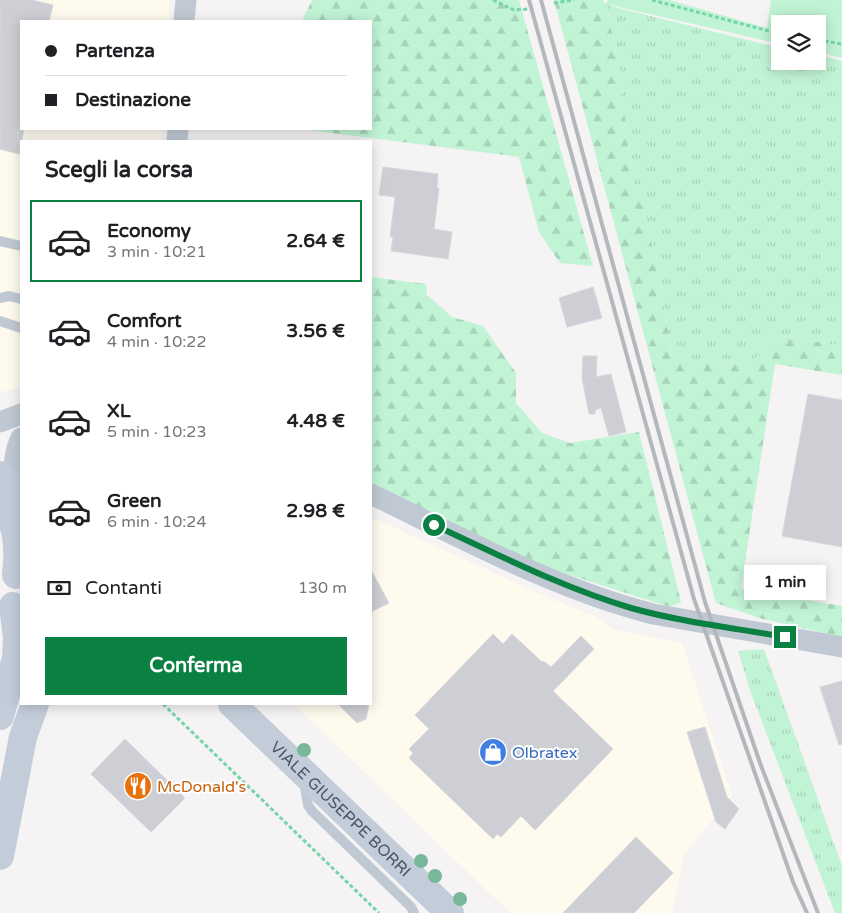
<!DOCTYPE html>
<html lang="it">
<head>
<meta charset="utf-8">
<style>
	body { margin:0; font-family:"Varela Round",sans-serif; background:#f2f2f2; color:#202124; height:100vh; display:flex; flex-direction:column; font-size:19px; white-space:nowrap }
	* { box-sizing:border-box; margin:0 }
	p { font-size:16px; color:#757577 }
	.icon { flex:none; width:28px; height:28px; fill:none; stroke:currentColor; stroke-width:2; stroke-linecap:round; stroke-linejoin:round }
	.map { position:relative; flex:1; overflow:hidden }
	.drawer { position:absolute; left:20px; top:140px; width:352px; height:565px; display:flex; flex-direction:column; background:#fff; border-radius:0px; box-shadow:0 2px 12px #0003 }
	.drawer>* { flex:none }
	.top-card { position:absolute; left:20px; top:20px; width:352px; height:110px; border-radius:0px; box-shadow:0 2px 12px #0003; display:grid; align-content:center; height:110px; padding:0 25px; background:#fff }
	.buttons { position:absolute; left:771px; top:15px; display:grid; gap:10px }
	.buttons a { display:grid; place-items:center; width:55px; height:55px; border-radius:0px; background:#fff; box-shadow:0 2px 12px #0003; font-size:25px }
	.end { position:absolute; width:22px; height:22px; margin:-11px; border:6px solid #0b8043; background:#fff; box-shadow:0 0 0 2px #fff }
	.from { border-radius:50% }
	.bubble { position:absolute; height:35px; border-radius:0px; background:#fff; box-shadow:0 2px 12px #0003; font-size:16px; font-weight:800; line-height:35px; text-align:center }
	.top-card b { display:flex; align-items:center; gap:18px; height:48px; font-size:19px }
	.top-card b+b { border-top:1px solid #e0e0e0 }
	.top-card i { width:12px; height:12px; background:#202124 }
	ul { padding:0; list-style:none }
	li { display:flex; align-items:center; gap:15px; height:82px; margin:0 10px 8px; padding:0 15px; border:2px solid transparent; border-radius:0px }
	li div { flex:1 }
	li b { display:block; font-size:19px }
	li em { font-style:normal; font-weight:800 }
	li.active { border-color:#0b8043 }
	li>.icon { width:45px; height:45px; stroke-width:1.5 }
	h2 { padding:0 25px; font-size:22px; line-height:60px }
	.pay { display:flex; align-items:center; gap:12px; height:55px; padding:0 25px; font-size:19px }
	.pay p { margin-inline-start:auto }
	.cta { display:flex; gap:10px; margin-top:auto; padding:10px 25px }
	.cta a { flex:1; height:58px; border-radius:0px; background:#0b8043; color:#fff; font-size:20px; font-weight:800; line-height:58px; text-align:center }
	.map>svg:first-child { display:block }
</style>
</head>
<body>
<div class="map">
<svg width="842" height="913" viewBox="0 0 842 913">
	<defs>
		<pattern id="grass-tufts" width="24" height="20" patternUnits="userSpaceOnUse" patternTransform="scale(1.25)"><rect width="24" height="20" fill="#c0f4d5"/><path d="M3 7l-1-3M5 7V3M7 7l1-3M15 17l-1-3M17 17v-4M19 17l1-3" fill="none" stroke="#a6d3b9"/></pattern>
		<pattern id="forest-firs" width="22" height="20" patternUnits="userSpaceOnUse" patternTransform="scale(1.25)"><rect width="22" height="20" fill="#c0f4d5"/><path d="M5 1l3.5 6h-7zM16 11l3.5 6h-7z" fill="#a6d3b9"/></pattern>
	</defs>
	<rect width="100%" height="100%" fill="#f5f3f3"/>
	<g fill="#fefaee">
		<path d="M0,0H170L169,21H21V129H162L161,141H21V387L0,392Z"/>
		<path d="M371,517L540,594L597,617L612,629L682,643L732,795L684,855L672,913H510L294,704H371Z"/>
	</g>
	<g fill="url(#grass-tufts)">
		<path d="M606,4L618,8L780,48V61H818V55L842,61V346L771,334L762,355L746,362L702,363L673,359L661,289L644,207L629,156L622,90L614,42Z"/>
		<path d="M764,649L842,866V913H835L751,693L738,651Z"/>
	</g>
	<g fill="url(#forest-firs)">
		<path d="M312,0H519L593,266L560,263L539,232L519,157L300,129H371V21H302Z"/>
		<path d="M554,0H602L606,4L614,42L622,90L629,156L644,207L661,289L673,359L702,363L746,362L762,355L771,334L842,346V375L775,364L741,589L842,606V637L759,618L716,603Z"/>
		<path d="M371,277L426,284L427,295L452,317L483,326L516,373V403L542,433L570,443L639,432L681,602L670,607L551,569L469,532L371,482Z"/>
	</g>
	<path fill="#c0f4d5" d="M608,0H670L767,28L771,0H842V58L818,52V24H780V44L606,4Z"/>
	<g fill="#cdcfd5" stroke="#d6d8de">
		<path d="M0,0H32L53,5L49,21H21V129H24L19,154L0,149Z"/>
		<path d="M383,167L438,174L437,188H439L434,229L452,232L448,259L391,251L393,237H390L395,197L379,195Z"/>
		<path d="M593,287L602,318L567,327L559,298Z"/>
		<path d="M583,356H597L596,377L611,374L626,432L609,436L601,408L595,410V414H589L582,378Z"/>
		<path d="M808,394L842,400V547L782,536Z"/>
		<path d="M371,570L389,603L371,612Z"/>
		<path d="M493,634L503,644L512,634L542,662L543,661L551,667L581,636L594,649L553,691L613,749L535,830L521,816L501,837L497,834L493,839L409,758L413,753L409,749L429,729L415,715Z"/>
		<path d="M842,681V744L839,745L820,687Z"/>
		<path d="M338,704H369L366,719L357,723Z"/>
		<path d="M705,727L727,797L739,809L725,829L716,822L687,732Z"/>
		<path d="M125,739L185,798L151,832L91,774Z"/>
		<path d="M636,837L673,873L634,913H563Z"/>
	</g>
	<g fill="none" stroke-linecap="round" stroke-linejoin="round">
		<g stroke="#75d5a8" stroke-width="3" stroke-dasharray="4 2.5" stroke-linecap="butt">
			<path d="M493,0L514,10L529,9"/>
			<path d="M652,0L780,34"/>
			<path d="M554,3L574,0"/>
			<path d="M818,40L842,44"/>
			<path d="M163,704L379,913"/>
		</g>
		<g stroke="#c0c9d3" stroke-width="10">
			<path d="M0,241L21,246"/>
			<path d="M0,298L9,296L21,299"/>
			<path d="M0,321L21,328"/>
			<path d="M304,781L308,805L312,811L411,907L414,913"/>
		</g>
		<g stroke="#c0c9d3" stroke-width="21">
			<path d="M184,21L186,0"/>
			<path d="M177,141L178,129"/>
			<path d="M0,422L21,414"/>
			<path d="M15,491C13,473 13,454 21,438"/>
			<path d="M371,494C460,537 557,590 653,614L842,647"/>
		</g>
		<g stroke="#c3cdda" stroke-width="28">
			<path d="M0,475L21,498"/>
			<path d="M0,500C18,523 19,547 16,575"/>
			<path id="s1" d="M232,704L450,913"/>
			<path d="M0,716L16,658L17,637L13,606"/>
			<path d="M0,856L23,737L35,704"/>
		</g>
		<g stroke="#b4b8bd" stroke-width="4">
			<path d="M529,0L694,599L793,882L807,913"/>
			<path d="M541,0L705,602L760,763L818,913"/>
		</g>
	</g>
	<g fill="#78b799">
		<circle cx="304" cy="750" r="7"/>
		<circle cx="421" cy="861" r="7"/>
		<circle cx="435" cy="876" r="7"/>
		<circle cx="460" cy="899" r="7"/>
	</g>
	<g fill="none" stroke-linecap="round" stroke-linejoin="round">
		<path stroke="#0b8043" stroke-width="6" d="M434,525C499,555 563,588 631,608C681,622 734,628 785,637"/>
	</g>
	<defs>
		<g id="shop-disc" transform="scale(1.4375)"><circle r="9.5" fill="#3f7fe0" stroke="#fff"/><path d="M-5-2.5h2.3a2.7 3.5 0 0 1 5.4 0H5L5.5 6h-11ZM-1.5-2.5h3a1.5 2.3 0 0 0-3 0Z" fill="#fff"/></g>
		<g id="restaurant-disc" transform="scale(1.4375)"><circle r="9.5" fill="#e8710a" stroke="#fff"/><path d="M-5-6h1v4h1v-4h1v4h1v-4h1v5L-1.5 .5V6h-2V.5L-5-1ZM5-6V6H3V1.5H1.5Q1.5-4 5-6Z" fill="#fff"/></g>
	</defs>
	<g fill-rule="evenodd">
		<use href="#shop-disc" x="493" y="752"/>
		<use href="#restaurant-disc" x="138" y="786"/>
	</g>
	<g text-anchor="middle" stroke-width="4" stroke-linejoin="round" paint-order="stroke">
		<g font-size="16" fill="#366cbe" stroke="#fff" text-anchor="start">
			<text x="512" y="758">Olbratex</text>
		</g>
		<g font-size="16" fill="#c56008" stroke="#fff" text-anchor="start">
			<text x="157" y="792">McDonald's</text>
		</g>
		<g font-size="16" fill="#495562" stroke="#fff">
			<text dy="6" stroke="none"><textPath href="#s1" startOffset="151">VIALE GIUSEPPE BORRI</textPath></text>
		</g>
	</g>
</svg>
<div class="buttons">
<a><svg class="icon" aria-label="layers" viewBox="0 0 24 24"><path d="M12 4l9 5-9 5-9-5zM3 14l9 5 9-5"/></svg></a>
</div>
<i class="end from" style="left:434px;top:525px"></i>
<i class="end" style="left:785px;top:637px"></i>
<div class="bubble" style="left:744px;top:565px;width:82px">1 min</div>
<div class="top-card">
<b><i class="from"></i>Partenza</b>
<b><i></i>Destinazione</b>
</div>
<section class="drawer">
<h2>Scegli la corsa</h2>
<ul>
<li class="active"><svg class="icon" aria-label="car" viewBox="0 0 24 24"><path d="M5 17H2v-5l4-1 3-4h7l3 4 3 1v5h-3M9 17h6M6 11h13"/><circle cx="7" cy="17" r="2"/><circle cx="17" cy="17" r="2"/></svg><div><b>Economy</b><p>3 min · 10:21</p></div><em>2.64 €</em></li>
<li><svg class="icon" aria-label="car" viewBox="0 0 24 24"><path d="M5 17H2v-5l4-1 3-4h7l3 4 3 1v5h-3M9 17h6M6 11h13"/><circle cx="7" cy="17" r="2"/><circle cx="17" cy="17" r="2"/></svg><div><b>Comfort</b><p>4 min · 10:22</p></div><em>3.56 €</em></li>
<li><svg class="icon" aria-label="car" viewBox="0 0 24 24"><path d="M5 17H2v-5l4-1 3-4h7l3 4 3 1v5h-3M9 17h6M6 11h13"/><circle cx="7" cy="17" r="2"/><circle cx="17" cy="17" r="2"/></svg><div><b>XL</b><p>5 min · 10:23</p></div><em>4.48 €</em></li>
<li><svg class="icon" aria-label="car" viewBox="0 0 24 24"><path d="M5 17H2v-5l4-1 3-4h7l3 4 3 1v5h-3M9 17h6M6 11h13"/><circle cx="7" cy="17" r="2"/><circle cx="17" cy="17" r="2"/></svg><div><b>Green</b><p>6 min · 10:24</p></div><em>2.98 €</em></li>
</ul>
<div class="pay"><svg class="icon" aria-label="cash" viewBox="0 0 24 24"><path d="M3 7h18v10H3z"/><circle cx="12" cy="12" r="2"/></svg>Contanti<p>130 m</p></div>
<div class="cta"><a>Conferma</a></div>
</section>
</div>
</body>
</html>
